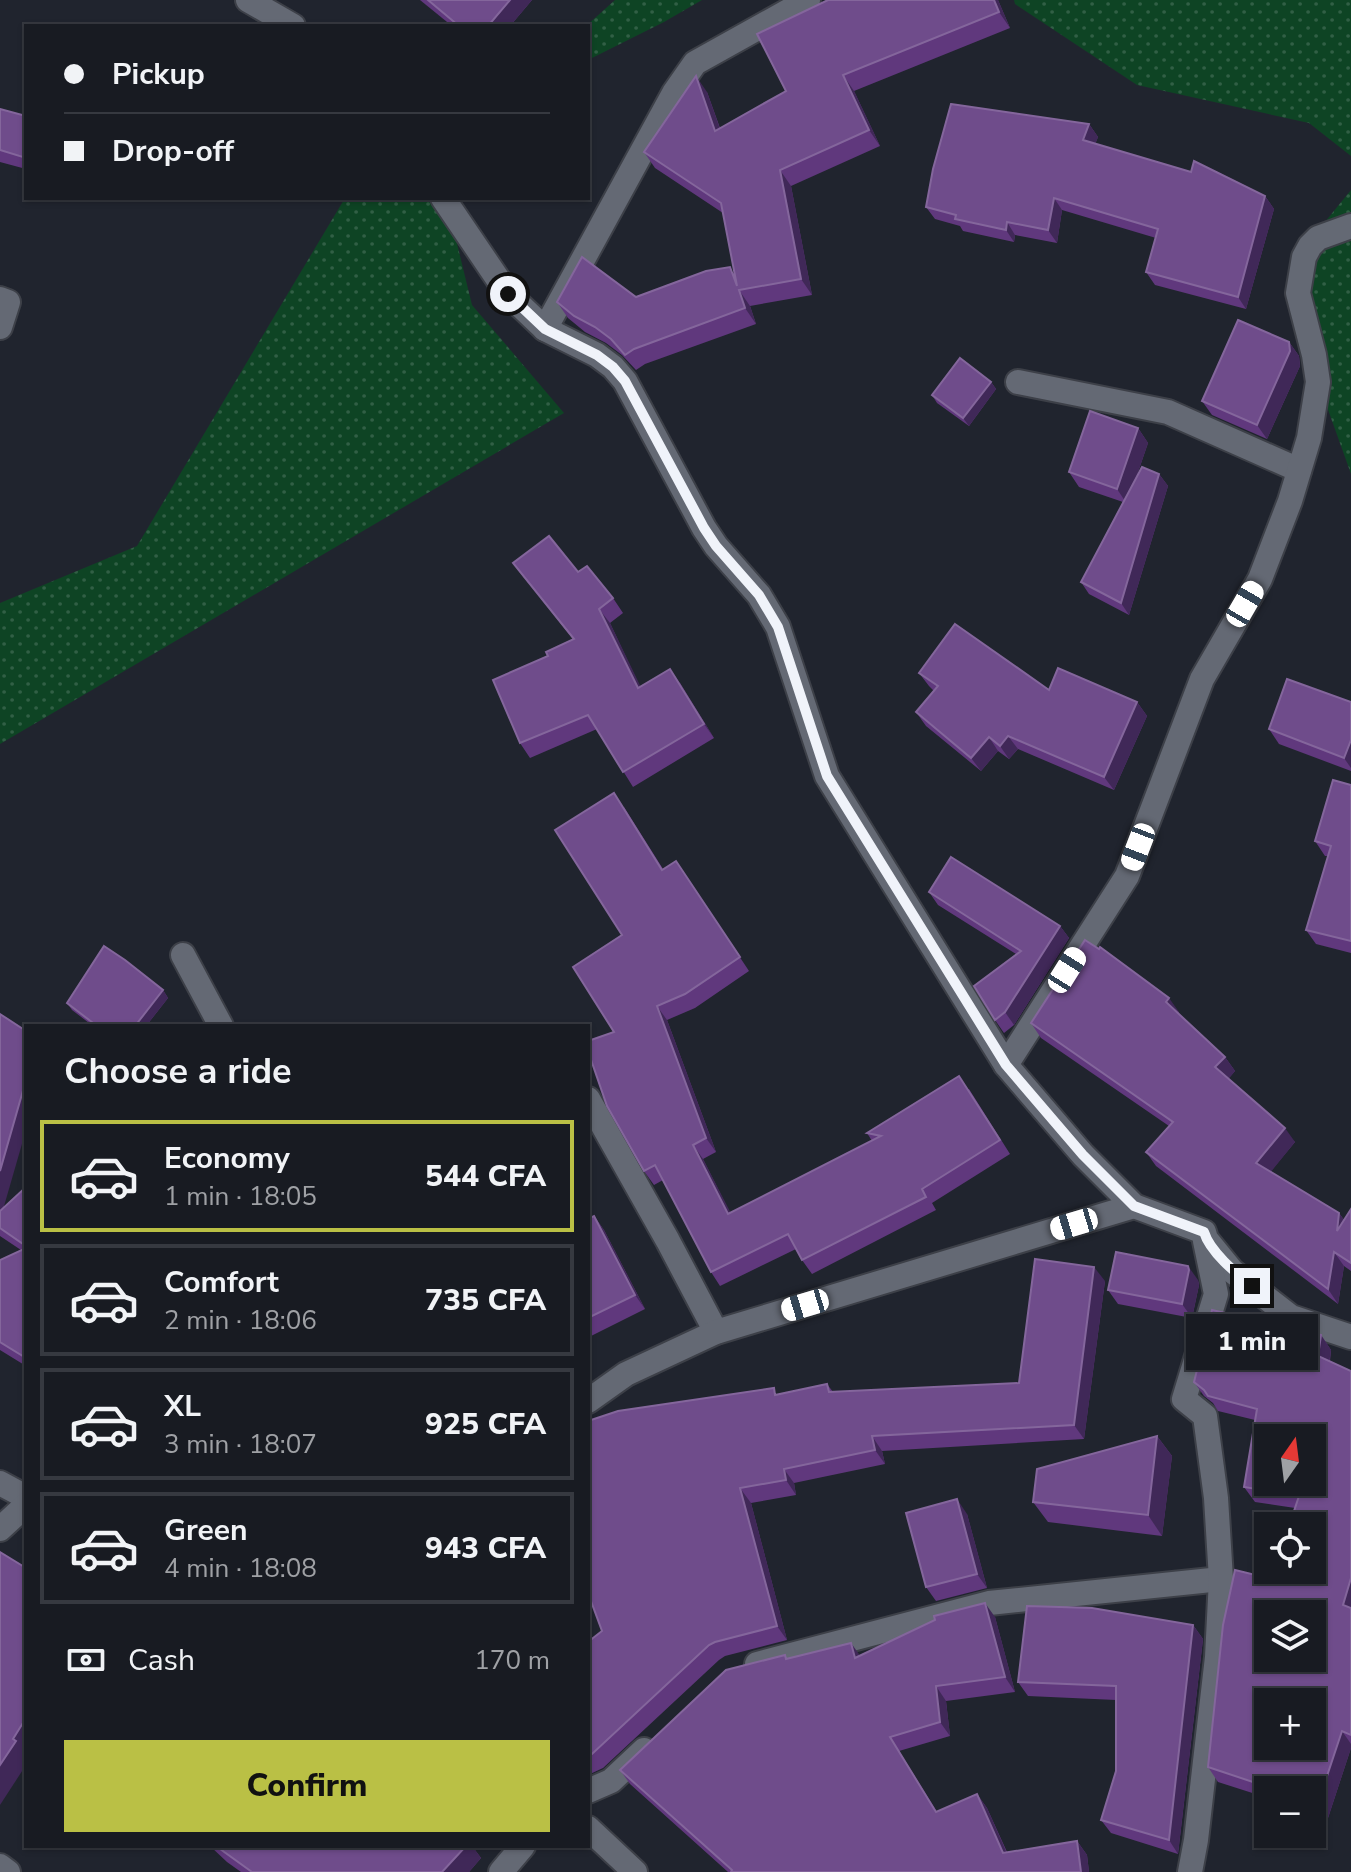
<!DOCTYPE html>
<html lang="en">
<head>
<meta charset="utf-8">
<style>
	body { margin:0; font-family:"Nunito Sans",sans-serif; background:#21242a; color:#f1f3f6; height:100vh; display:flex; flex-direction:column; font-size:30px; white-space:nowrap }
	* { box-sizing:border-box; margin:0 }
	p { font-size:26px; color:#9fa1a5 }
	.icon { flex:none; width:44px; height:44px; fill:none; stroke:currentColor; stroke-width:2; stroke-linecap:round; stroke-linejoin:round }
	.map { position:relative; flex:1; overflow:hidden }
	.details { position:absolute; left:24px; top:1024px; width:566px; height:824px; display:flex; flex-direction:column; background:#181b22; border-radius:0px; box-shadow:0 2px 6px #0004,0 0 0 2px #363940 }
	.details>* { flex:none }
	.top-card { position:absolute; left:24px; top:24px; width:566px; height:176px; border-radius:0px; box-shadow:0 2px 6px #0004,0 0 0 2px #363940; display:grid; align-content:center; height:176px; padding:0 40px; background:#181b22 }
	.needle { width:52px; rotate:14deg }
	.buttons { position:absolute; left:1254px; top:1424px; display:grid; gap:16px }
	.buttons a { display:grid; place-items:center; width:72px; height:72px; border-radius:0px; background:#181b22; box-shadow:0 2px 6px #0004,0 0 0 2px #363940; font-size:40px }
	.end { position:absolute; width:36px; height:36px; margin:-18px; border:10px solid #f0f3fa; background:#111; box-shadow:0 0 0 4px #111 }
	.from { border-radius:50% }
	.bubble { position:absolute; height:56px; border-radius:0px; background:#181b22; box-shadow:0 2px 6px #0004,0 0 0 2px #363940; font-size:26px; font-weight:800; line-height:56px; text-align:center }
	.car { position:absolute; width:24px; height:48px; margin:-24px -12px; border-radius:10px; box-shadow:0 0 6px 2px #0007; background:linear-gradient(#fff 24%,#345 0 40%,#fff 0 76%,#345 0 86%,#fff 0) }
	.top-card b { display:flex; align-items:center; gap:28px; height:76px; font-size:30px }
	.top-card b+b { border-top:2px solid #363940 }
	.top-card i { width:20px; height:20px; background:#f1f3f6 }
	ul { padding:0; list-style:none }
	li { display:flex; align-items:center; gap:24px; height:112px; margin:0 16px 12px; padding:0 24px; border:4px solid #363940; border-radius:0px }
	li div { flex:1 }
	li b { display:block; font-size:30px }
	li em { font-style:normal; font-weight:800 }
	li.active { border-color:#bac045 }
	li>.icon { width:72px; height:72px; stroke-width:1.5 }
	h2 { padding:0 40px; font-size:36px; line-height:96px }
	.pay { display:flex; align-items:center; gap:20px; height:88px; padding:0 40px; font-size:30px }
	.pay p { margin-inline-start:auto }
	.action { display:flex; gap:16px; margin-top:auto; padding:16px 40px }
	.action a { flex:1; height:92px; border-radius:0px; background:#bac045; color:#111; font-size:32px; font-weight:800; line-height:92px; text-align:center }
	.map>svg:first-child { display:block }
</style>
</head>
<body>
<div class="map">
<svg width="1351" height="1872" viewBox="0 0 1351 1872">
	<defs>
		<pattern id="grass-dots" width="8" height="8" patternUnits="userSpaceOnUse" patternTransform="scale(2)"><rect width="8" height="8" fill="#0e4424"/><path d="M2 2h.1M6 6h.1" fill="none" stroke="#315f45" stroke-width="1.8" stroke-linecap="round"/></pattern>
	</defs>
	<rect width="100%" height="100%" fill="#20242e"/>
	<g fill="url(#grass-dots)">
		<path d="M615,0H702L664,22L588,60V26H586Z"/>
		<path d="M1014,0H1351V156L1309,123L1137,85L1015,4Z"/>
		<path d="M1351,190V474L1306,348L1289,266Z"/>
		<path d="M345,198H455L450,215L472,305L564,413L0,744V603L137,546Z"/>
	</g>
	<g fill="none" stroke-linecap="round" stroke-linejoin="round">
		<g stroke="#3d4048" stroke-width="28">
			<g id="minor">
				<path d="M248,0L293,26"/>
				<path d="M443,198L508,294L545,329L597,355L613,367L625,381L704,528L716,546L759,595L778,627L827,776L1006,1065L1083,1155L1134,1206L1204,1232L1206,1239L1232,1271L1291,1317L1351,1337"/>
				<path d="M0,299L8,302L0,327"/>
				<path d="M545,329L674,93L695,63L808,0"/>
				<path d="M1018,382L1168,412L1299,470"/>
				<path d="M183,955L221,1026"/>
				<path d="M1006,1065L1127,876L1202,679L1260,579L1290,501L1309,438L1318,382L1314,355L1298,293L1304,257L1310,246L1318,238L1351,226"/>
				<path d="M588,1099L668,1241L716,1332"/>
				<path d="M588,1401L626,1374L716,1332L1134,1206"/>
				<path d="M0,1483L26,1497"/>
				<path d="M0,1529L26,1505"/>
				<path d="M757,1664L989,1603L1221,1579"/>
				<path d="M588,1791L611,1781L644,1750"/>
				<path d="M588,1828L635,1872"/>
				<path d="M0,1866L8,1872"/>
				<path d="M501,1872L523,1846"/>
				<path d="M1190,1872L1196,1840L1217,1657L1221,1579L1216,1498L1205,1416L1184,1399L1216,1294L1205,1241"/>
			</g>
		</g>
		<use href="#minor" stroke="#646974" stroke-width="24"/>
	</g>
	<g fill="#60387d">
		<path d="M420,0H532L510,26H452Z"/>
		<path d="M828,0H998L1010,28L854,91L880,146L791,186L812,295L750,306L756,324L645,364L636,370L622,355L606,343L585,332L568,318L557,302L636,297L735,273L723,213L655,168L644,152L707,92L720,128L786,91Z"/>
		<path d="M0,109L26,116V169L0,162Z"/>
		<path d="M1089,124L1098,137L1095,144L1265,196L1274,209L1246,309L1155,285L1146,272L1156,238L1062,210L1057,243L1015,235L1014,242L963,231L960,226L935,219L926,207Z"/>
		<path d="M1289,342L1299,356L1300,366L1267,439L1212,415L1202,401Z"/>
		<path d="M991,382L996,389L969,426L937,403L932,395Z"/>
		<path d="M1138,428L1148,443L1136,478L1159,474L1168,486L1129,615L1089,594L1081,582L1123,502L1079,487L1069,472Z"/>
		<path d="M513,563L578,572L613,598L623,613L610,623L640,687L680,683L714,738L633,787L597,729L530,758L520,743L548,656L573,639Z"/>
		<path d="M919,673L1137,702L1147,716L1114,790L1018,749L1009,759L998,751L981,771L926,726L916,712L934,691L929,686Z"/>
		<path d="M1351,702V771L1279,744L1269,729Z"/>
		<path d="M1351,785V953L1316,944L1306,930L1328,856H1325L1315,841Z"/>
		<path d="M624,807L663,869L676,861L749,971L695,1008L667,1020L716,1152L703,1159L730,1213L872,1141L867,1133L969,1089L1010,1154L932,1203L936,1210L812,1274L802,1260L796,1249L720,1286L711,1272L663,1180L654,1185L644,1171L614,1032L622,935Z"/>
		<path d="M929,892L1060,926L1069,938L1014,1025L1004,1033L995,1020L1016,954L938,905Z"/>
		<path d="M163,990L168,998L146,1026H93L72,1010L67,1003Z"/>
		<path d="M1179,1012L1178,1014L1225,1057L1235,1071L1228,1079L1295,1142L1270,1172L1339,1213L1344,1220L1351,1209V1271L1344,1266L1338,1304L1156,1166L1146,1152L1169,1126L1041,1038L1031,1023Z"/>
		<path d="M0,1014L4,1207L26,1187V1366L0,1350V1261L21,1250L0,1236Z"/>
		<path d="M594,1216L604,1230L645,1309L591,1336L588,1332V1219Z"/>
		<path d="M1198,1280L1199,1285L1192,1318L1118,1304L1108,1290Z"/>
		<path d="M1105,1281L1084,1439L882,1451L885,1464L794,1483L796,1495L751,1503L787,1640L725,1656L719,1660L603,1768L588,1775V1642L602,1631L778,1395L827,1384L833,1392L1019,1383Z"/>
		<path d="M1321,1335L1331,1350L1330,1361L1351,1371V1748L1328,1818L1312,1813V1790H1268V1798L1218,1782L1208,1767L1295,1508L1255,1502L1244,1487L1255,1420L1218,1411L1213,1403L1204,1396L1194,1382Z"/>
		<path d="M1157,1436L1172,1456L1162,1536L1048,1522L1033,1502Z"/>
		<path d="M967,1514L987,1588L936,1601L926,1587Z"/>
		<path d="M995,1617L1015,1692L946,1701L950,1736L899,1751L937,1812L977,1794L987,1808L1007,1852L1077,1841L1087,1855L1089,1872H728L630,1784L620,1770L788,1659L860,1656Z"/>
		<path d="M1193,1625L1203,1639L1178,1854L1111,1833L1101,1820L1116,1771V1700L1028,1696L1018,1682Z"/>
		<path d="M210,1846H472L481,1858L469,1872H241L227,1862Z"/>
	</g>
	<g fill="#402858">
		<path d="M510,0H532L510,26H488Z"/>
		<path d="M994,0H998L1010,28L999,12Z"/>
		<path d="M843,75L854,91L880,146L869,130Z"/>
		<path d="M696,76L707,92L726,146L715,131Z"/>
		<path d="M1089,124L1098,137L1092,153L1083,140Z"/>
		<path d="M780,170L791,186L812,295L801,279Z"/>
		<path d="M1265,196L1274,209L1246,309L1238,297Z"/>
		<path d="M1054,198L1062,210L1057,243L1048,230Z"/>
		<path d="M1007,222L1015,235L1014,242L1006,230Z"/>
		<path d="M739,290L750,306L756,324L745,308Z"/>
		<path d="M1289,342L1299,356L1300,366L1267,439L1257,425Z"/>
		<path d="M991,382L996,389L969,426L963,418Z"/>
		<path d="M1138,428L1148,443L1127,504L1117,489Z"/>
		<path d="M1159,474L1168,486L1129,615L1121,603Z"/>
		<path d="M599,609L610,623L648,702L638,688Z"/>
		<path d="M670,669L680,683L714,738L704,724Z"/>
		<path d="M1137,702L1147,716L1114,790L1104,777Z"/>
		<path d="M1008,736L1018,749L1009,759L1000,746Z"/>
		<path d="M989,737L998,751L981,771L971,758Z"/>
		<path d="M1351,740V768L1344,758Z"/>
		<path d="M1060,926L1069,938L1014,1025L1005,1012Z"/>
		<path d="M163,990L168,998L146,1026H135Z"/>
		<path d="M1169,998L1179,1012L1176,1017L1166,1002Z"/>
		<path d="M657,1006L667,1020L716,1152L706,1138Z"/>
		<path d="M1225,1057L1235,1071L1226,1082L1215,1067Z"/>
		<path d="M26,1080V1130L0,1220V1171Z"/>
		<path d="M1285,1128L1295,1142L1266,1178L1256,1163Z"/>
		<path d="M693,1145L703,1159L738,1227L728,1214Z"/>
		<path d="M1339,1213L1350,1228L1337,1231Z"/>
		<path d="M594,1216L604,1230L645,1309L635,1295Z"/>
		<path d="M1334,1252L1344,1266L1338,1304L1328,1289Z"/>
		<path d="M1188,1266L1198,1280L1199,1285L1192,1318L1182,1304Z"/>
		<path d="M1094,1267L1105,1281L1084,1439L1074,1425Z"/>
		<path d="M1321,1335L1331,1350L1328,1370L1318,1356Z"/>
		<path d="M872,1436L882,1451L885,1464L875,1450Z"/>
		<path d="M1157,1436L1172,1456L1162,1536L1148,1515Z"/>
		<path d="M784,1469L794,1483L796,1495L786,1480Z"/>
		<path d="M740,1488L751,1503L787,1640L777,1626Z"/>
		<path d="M957,1499L967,1514L987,1588L977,1574Z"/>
		<path d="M1351,1578V1617L1343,1605Z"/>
		<path d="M985,1603L995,1617L1015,1692L1005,1677Z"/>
		<path d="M1193,1625L1203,1639L1178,1854L1169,1840Z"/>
		<path d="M851,1643L861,1657L855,1658Z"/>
		<path d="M936,1686L946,1701L950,1736L940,1722Z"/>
		<path d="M26,1718V1765L0,1805V1765L13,1739Z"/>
		<path d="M1342,1731L1351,1744V1748L1328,1818L1318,1803Z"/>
		<path d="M890,1737L899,1751L946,1826L936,1812Z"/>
		<path d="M977,1794L987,1808L1013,1867L1003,1853Z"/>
		<path d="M1077,1841L1087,1855L1089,1872H1081Z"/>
		<path d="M466,1846H472L481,1858L469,1872H442Z"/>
	</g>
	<g fill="#6f4c8b" stroke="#84669c" stroke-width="2" fill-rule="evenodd">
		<path d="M428,0H510L488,26H459Z"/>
		<path d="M828,0H994L999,12L843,75L869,130L780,170L801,279L739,290L745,308L634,349L625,355L611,339L595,327L574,316L557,302L582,257L636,297L706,271L730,267L737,286L721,203L644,152L696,76L715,131L786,91L757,34Z"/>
		<path d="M951,104L1089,124L1083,140L1191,172L1194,161L1265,196L1238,297L1146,272L1158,229L1054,198L1048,230L1007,222L1006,230L955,219L956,215L926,207L933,169Z"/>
		<path d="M0,109L26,116V158L0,150Z"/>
		<path d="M1238,320L1289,342L1290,351L1257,425L1202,401Z"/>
		<path d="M960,358L991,382L963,418L932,395Z"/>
		<path d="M1090,411L1138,428L1117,489L1069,472Z"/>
		<path d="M1142,467L1159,474L1121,603L1081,582Z"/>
		<path d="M549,536L578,572L587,566L613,598L599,609L638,688L670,669L704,724L623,772L588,715L520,743L493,680L548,656L546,652L574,639L513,563Z"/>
		<path d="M955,624L1049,690L1058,668L1137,702L1104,777L1008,736L1000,746L989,737L971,758L916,712L938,686L919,673Z"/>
		<path d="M1287,679L1351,702V740L1344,758L1269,729Z"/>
		<path d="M1333,780L1351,785V941L1306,930L1331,846L1315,841Z"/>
		<path d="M614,793L662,870L676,861L740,957L685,994L657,1006L706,1138L693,1145L728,1214L881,1136L867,1133L959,1076L1000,1140L922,1189L926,1197L802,1260L788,1234L711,1272L655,1165L644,1171L607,1106L588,1051V1041L614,1032L573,967L622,935L555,830Z"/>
		<path d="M951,857L1060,926L1005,1012L995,1020L974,986L1021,951L929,892Z"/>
		<path d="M1085,940L1099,949L1100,947L1169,998L1166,1002L1225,1057L1215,1067L1285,1128L1256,1163L1339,1213L1337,1231L1351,1209V1263L1334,1252L1328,1289L1146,1152L1173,1122L1031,1023Z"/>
		<path d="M104,946L125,960L163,990L135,1026H97L67,1003Z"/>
		<path d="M0,1014L26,1031V1080L0,1171Z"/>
		<path d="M26,1187V1246L0,1228V1211Z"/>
		<path d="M594,1216L635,1295L588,1318V1219Z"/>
		<path d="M26,1248V1358L0,1342V1260Z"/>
		<path d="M1116,1252L1188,1266L1189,1270L1182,1304L1108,1290Z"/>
		<path d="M1035,1259L1094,1267L1074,1425L872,1436L875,1450L784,1469L786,1480L740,1488L777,1626L715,1642L709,1645L592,1754L588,1756V1642L602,1631L588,1593V1421L618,1411L774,1388L775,1395L827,1384L829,1392L1019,1383Z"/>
		<path d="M1212,1310L1321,1335L1318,1356L1351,1371V1578L1343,1605L1351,1608V1735L1342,1731L1318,1803L1312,1802V1790H1277L1208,1767L1223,1625L1235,1570L1272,1579L1275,1570H1312V1526H1289L1299,1496L1244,1487L1257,1409L1208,1396L1204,1390L1194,1382ZM1268,1438H1312V1482H1268ZM1268,1614H1312V1658H1268ZM1268,1702H1312V1746H1268Z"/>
		<path d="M1157,1436L1148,1515L1033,1502L1037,1469Z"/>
		<path d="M957,1499L977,1574L926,1587L906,1513Z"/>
		<path d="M0,1552L26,1568V1718L13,1739L16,1741L0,1765Z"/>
		<path d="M985,1603L1005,1677L936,1686L940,1722L890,1737L936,1812L977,1794L1003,1853L1077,1841L1081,1872H731L732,1870L620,1770L726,1670L785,1655L786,1659L851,1643L855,1658L935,1620L934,1616Z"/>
		<path d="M1027,1606L1092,1608L1193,1625L1169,1840L1101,1820L1116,1771V1686L1018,1682Z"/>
		<path d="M216,1846H466L442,1872H252Z"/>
	</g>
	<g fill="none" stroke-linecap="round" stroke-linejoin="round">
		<path stroke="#f0f3fa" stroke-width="10" d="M508,294L545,329L597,355L613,367L625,381L704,528L716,546L759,595L778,627L827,776L1006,1065L1083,1155L1134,1206L1204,1232C1210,1252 1236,1273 1252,1286"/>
	</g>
</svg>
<div class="buttons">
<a><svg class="needle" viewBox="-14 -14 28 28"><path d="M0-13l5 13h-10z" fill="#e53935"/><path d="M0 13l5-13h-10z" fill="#9fa1a5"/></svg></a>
<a><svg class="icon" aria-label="locate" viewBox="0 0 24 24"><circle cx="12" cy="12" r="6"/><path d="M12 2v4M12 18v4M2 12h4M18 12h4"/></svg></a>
<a><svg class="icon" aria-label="layers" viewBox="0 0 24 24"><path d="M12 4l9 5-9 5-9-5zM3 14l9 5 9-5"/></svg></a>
<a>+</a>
<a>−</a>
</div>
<i class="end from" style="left:508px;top:294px"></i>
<i class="end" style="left:1252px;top:1286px"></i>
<div class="bubble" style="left:1186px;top:1314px;width:132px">1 min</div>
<i class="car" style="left:1245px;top:604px;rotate:30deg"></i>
<i class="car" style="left:1138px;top:847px;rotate:201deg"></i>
<i class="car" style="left:1067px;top:970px;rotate:32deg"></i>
<i class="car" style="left:1074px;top:1224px;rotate:253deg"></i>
<i class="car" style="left:805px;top:1305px;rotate:253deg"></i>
<div class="top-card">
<b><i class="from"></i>Pickup</b>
<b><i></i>Drop-off</b>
</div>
<section class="details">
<h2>Choose a ride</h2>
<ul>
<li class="active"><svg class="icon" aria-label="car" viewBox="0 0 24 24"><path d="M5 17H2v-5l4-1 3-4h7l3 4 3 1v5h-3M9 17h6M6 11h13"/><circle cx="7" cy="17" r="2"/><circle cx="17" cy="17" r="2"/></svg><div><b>Economy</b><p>1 min · 18:05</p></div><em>544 CFA</em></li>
<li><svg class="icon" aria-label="car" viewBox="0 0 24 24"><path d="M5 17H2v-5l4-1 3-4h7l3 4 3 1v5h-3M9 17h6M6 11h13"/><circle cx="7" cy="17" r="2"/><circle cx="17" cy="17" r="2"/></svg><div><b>Comfort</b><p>2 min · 18:06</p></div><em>735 CFA</em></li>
<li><svg class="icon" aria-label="car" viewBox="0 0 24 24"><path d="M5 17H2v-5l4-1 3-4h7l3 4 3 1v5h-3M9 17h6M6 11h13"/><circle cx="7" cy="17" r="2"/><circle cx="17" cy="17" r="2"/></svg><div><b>XL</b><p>3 min · 18:07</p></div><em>925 CFA</em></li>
<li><svg class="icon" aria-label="car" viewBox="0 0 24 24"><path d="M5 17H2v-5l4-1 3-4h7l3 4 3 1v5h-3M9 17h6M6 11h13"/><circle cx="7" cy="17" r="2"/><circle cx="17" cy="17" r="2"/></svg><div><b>Green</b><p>4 min · 18:08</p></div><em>943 CFA</em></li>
</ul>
<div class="pay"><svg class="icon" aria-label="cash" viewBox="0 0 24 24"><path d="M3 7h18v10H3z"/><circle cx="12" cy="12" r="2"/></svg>Cash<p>170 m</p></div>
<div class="action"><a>Confirm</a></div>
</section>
</div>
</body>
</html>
